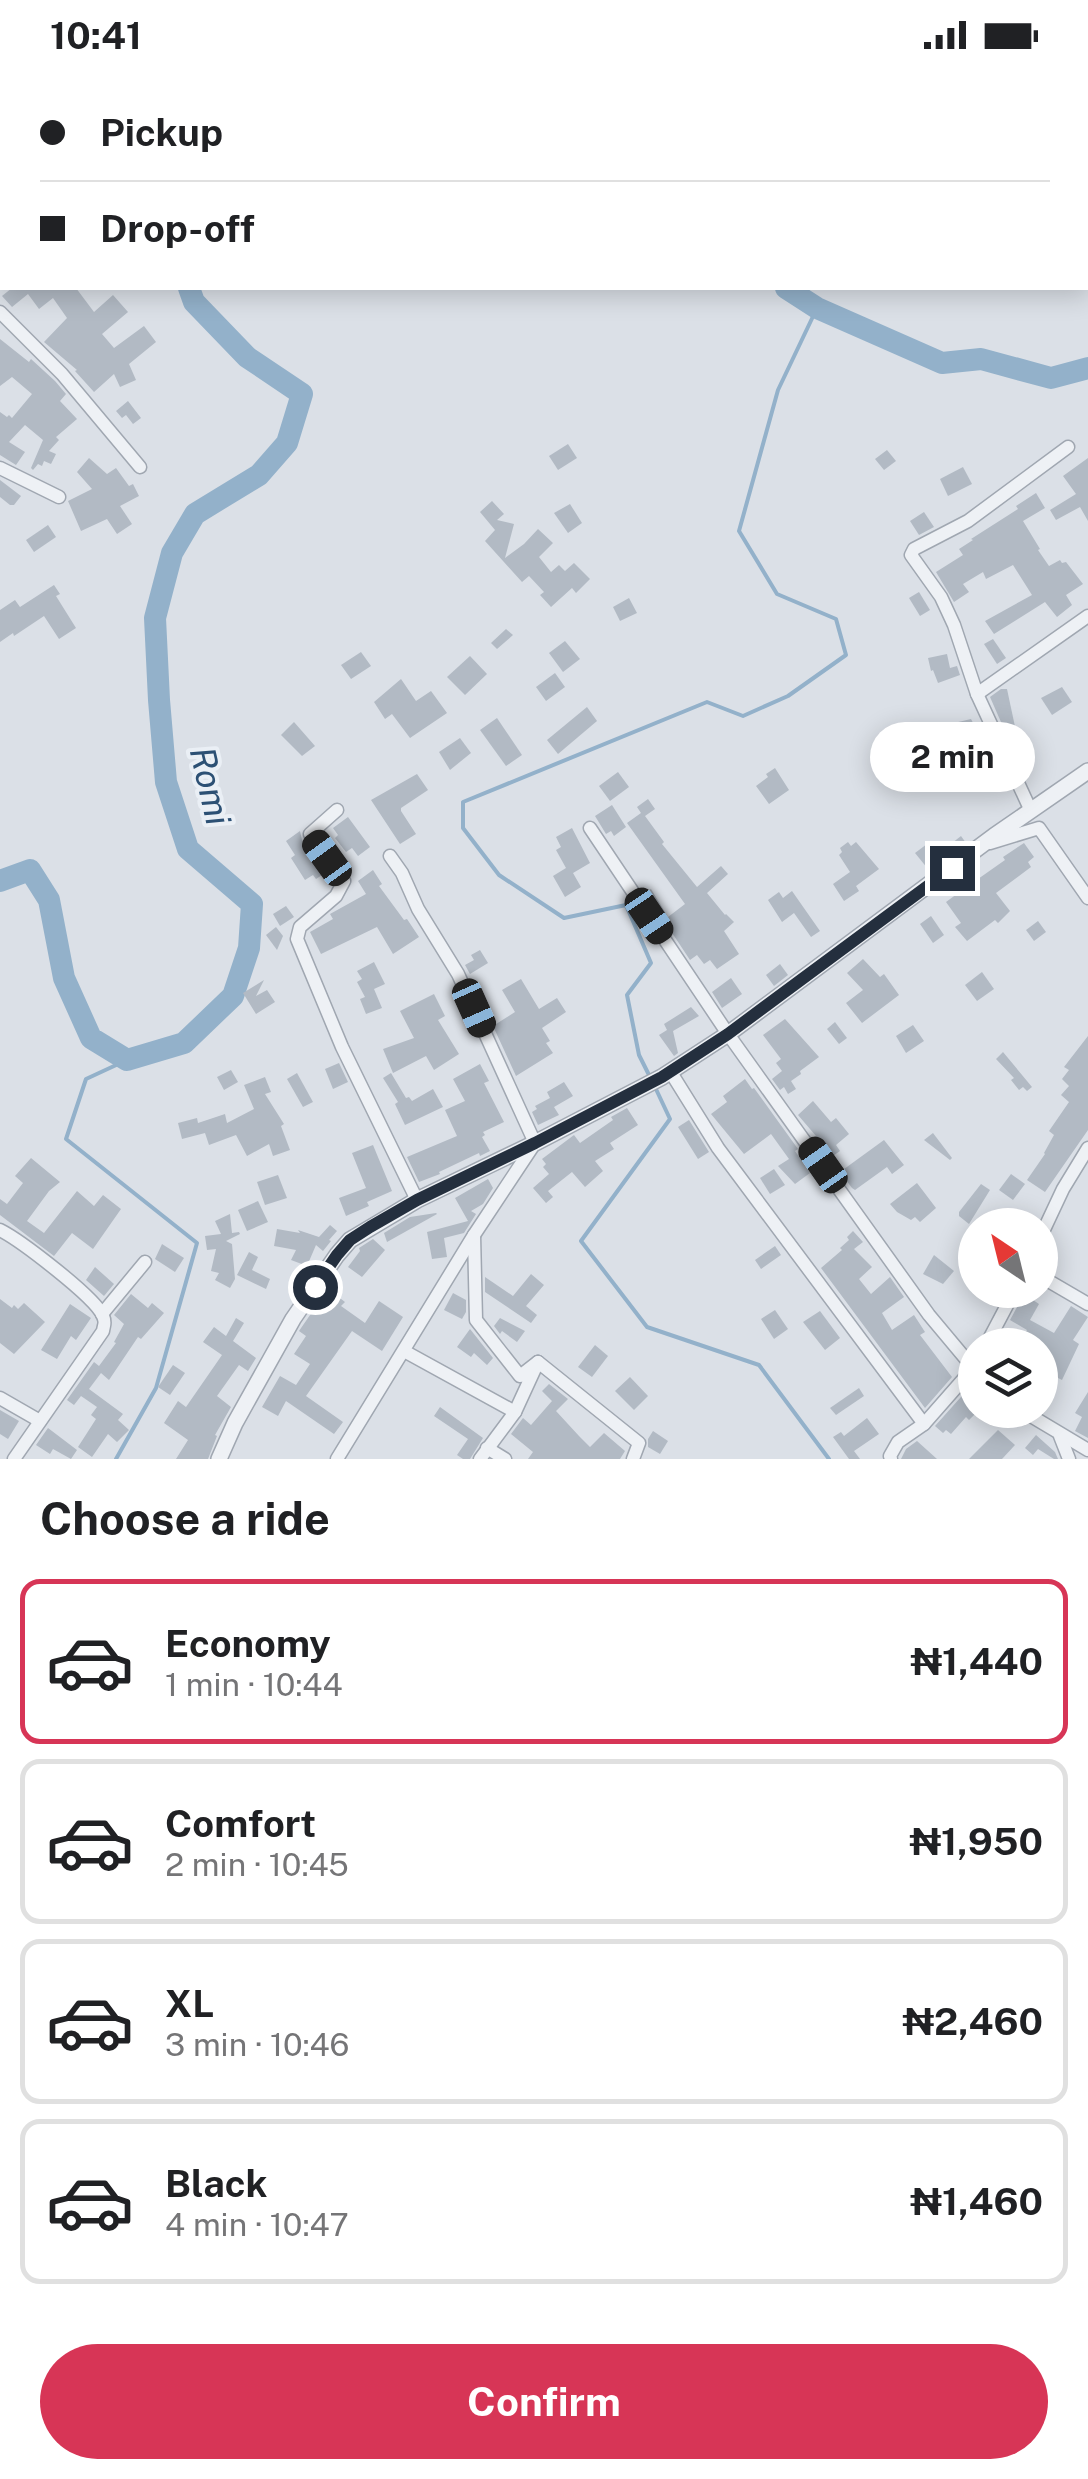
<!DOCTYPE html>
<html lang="en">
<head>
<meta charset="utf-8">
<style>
	body { margin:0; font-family:"Public Sans",sans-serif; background:#f6f6f6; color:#202124; height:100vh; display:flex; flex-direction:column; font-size:38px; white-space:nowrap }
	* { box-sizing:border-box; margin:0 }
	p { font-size:32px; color:#757577 }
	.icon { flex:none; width:55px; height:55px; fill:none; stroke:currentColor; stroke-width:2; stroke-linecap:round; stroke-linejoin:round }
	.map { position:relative; height:1389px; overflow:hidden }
	.drawer { display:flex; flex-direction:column; background:#fff; flex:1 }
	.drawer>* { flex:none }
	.guide { position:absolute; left:0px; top:0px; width:1090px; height:220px; box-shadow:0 5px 25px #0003; display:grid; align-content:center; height:220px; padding:0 40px; background:#fff }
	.needle { width:65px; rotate:325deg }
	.tools { position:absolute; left:958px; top:1138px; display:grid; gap:20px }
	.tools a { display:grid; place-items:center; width:100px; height:100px; border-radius:50%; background:#fff; box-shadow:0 5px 25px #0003; font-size:50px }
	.end { position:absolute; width:45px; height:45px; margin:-22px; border:12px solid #242f3e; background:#fff; box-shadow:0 0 0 5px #fff }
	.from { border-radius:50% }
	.bubble { position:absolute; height:70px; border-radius:35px; background:#fff; box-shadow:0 5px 25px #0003; font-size:32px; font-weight:700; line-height:70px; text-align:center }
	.car { position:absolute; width:30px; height:60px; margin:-30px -15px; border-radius:12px; box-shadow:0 0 8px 2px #0007; background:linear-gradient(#222 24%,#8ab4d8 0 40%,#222 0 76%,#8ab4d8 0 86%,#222 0) }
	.guide b { display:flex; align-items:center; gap:35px; height:95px; font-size:38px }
	.guide b+b { border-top:2px solid #e0e0e0 }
	.guide i { width:25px; height:25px; background:#202124 }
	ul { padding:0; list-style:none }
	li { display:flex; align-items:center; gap:30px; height:165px; margin:0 20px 15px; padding:0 20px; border:5px solid #e0e0e0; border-radius:20px }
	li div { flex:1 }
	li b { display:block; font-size:38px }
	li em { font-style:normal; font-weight:700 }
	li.on { border-color:#d73556 }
	li>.icon { width:90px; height:90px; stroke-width:1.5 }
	h2 { padding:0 40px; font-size:45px; line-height:120px }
	.action { display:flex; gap:20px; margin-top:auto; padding:20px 40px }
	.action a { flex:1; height:115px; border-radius:60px; background:#d73556; color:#fff; font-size:40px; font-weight:700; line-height:115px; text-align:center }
	.status { display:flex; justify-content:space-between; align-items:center; height:70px; padding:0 50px; background:#fff; direction:ltr }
	.status svg { height:28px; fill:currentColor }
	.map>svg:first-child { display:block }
</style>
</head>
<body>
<div class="status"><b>10:41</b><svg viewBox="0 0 49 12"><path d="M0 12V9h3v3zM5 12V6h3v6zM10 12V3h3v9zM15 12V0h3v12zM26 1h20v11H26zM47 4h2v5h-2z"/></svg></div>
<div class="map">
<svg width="1088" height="1389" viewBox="0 0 1088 1389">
	<rect width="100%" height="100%" fill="#dbe0e7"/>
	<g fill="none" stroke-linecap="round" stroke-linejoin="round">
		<g stroke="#93b1ca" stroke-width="4">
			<path d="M651,1009L639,985L627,925L651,893L626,835L564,848L499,805L463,758V732L707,632L743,646L788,626L846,585L836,549L777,524L739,461L778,320L817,238"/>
			<path d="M655,1017L670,1049L581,1171L647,1257L759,1295L829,1389"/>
			<path d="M116,1389L156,1318L197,1173L66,1069L86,1009L127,990"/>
		</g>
		<g stroke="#93b1ca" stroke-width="22">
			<path d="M786,218L817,238L942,293L981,289L1051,308L1088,298"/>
			<path d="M0,811L30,800L49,830L64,908L91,968L127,990L184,973L233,926L249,878L252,834L188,779L166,712L159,630L155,548L172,483L195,444L259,405L287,373L302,324L247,287L194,232L189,218"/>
		</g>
	</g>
	<g fill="#b2bac4">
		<path d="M12,218H76L94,242L113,225L128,242L102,264L114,278L144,256L156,272L129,294L136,310L120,317L114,304L94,322L75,301L77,300L44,272L67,248L53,228L39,239L28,224L12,237L2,226Z"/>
		<path d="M0,269L29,292L31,289L55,311L66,324L60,331L77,349L56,367L59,370L49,381L56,384L51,394L44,391L42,396L38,394L33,400L31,398L43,370L25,355L9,372L25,382L16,395L0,385V342L7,347L9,345L12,348L32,324L12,307L0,316Z"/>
		<path d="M128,331L141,348L133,354L126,345L122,348L116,341Z"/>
		<path d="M568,374L577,388L558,400L549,386Z"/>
		<path d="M887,380L896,391L884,400L875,389Z"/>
		<path d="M89,388L107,404L116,398L129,416L133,414L139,426L120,436L132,454L117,464L107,449L81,461L68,431L92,419L77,402Z"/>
		<path d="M1088,388V451L1080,437L1056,450L1050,440L1076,424L1063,406Z"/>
		<path d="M963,397L972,414L948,426L940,409Z"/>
		<path d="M0,410L21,426L14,435H10L0,427Z"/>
		<path d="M1036,423L1045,438L1023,451L1040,479L1038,480L1049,496L1060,490L1062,493L1066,492L1083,514L1066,525L1072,535L1057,547L1045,532L994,564L985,551L1032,525L1013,495L986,509L983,502L963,514L969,522L954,532L936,502L963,485L959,479L973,470L971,469L1018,439L1016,436Z"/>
		<path d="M492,431L504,444L497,450L514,454L505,488L524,474L538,459L553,473L539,487L551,502L559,495L565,501L574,493L590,509L576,523L572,518L551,537L540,525L544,522L529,506L522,512L485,471L495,460L480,442Z"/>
		<path d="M570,434L582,453L568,463L554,443Z"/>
		<path d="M924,442L934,457L919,465L910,451Z"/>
		<path d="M48,455L56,467L34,482L26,470Z"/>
		<path d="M54,515L60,524L56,526L76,558L59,569L44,546L14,566L13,563L0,572V540L15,530L20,537Z"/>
		<path d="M919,522L930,540L920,546L909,528Z"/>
		<path d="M629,528L637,543L620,551L613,537Z"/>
		<path d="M506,559L513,565L497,579L491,573Z"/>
		<path d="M993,569L1006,588L997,594L984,574Z"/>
		<path d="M565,571L580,589L563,602L549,583Z"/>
		<path d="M361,582L371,596L351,609L341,595Z"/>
		<path d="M947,584L950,598L957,596L960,605L938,613L933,600L931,601L928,588Z"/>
		<path d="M470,586L487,604L465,625L447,607Z"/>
		<path d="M555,603L565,617L546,631L536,617Z"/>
		<path d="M401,609L416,631L431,621L447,643L410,668L392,644L385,649L374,632Z"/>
		<path d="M1062,617L1072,632L1052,645L1041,628Z"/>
		<path d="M1001,619H1007L1017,666L1008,668L990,627Z"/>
		<path d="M587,637L597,651L558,684L547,670Z"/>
		<path d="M497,648L522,685L506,696L480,660Z"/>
		<path d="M971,649L989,683L985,687V693L978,696L975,691L969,693L961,679L954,653Z"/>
		<path d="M294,652L315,676L302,686L281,665Z"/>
		<path d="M460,668L471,683L450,700L439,682Z"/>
		<path d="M775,698L789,720L769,734L756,716L768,707L766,704Z"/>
		<path d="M618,702L629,717L610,731L599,716Z"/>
		<path d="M417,704L428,720L401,738V741L416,764L400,774L371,730Z"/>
		<path d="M648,729L655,739L645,746L664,772L662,774L697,817L721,796L728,804L707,823L725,845L726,844L734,852L724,861L739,884L717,899L710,890L704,894L697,885L690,890L645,822L651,819L668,847L685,834L627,753L641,743L637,737Z"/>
		<path d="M612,735L626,757L614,766L611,761L606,764L595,746Z"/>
		<path d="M348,747L370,777L358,786L352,778L346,782L335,768L338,765L333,758Z"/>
		<path d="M572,758L590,793L573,803L581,817L565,827L553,806L566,798L556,780L561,777L556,767Z"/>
		<path d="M300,761L302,770L325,803L316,809L313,805L305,810L291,788L295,785L286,771Z"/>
		<path d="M961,766L966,773L947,787L942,781Z"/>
		<path d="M848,772L851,776L856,772L879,799L856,816L859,821L844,831L833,814L850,802L839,785L842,782L840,778Z"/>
		<path d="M1024,773L1034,787L1028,792L1031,797L996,823L1010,841L998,853L995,850L967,871L955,857L961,853L946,832L965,818L962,815L975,805L978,809L1005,790L1003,787Z"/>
		<path d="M927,774L940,790L928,799L915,783Z"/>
		<path d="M373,800L382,814L379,816L404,850L407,849L419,867L393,884L377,857L321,884L310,862L333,849L330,844L366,824L358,811Z"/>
		<path d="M792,821L820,861L811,867L794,843L782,852L768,830L779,822L783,828Z"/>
		<path d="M286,836L294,847L280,856L273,844Z"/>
		<path d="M931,846L944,865L933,873L920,854Z"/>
		<path d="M1038,851L1046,862L1034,871L1026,860Z"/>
		<path d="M276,857L283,866L277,880L266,865Z"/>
		<path d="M480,880L488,893L470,904L465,895L474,890L471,885Z"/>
		<path d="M863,889L880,907L884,904L899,925L862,953L846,933L863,920L847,903Z"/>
		<path d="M374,892L385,914L374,919L382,938L366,944L360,929L365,927L357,912L362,909L357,901Z"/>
		<path d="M780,894L788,905L774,916L766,905Z"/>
		<path d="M982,902L994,919L977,931L965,915Z"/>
		<path d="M731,908L742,924L722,938L712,922Z"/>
		<path d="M521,909L539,939L557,928L566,942L542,958L550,971L546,973L553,983L516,1006L493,956L515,942L502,920Z"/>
		<path d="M264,910L256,926L267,920L275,932L256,944L243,923Z"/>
		<path d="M434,924L445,946L438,950L459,984L434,1000L426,986L393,1003L383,979L414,968L400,941Z"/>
		<path d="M691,937L699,946L673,961L678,983L674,986L659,965L667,960L664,954Z"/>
		<path d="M785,949L819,987L800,1001L801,1004L791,1011L796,1019L788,1024L784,1017L780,1020L772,1009L782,1001L776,993L781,989L763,965Z"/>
		<path d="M835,952L847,968L839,974L827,959Z"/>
		<path d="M913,955L924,971L906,983L896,966Z"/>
		<path d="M1088,966V1060L1045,1122L1027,1110L1045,1084L1044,1083L1054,1065L1049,1061L1069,1032L1061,1025L1069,1016L1062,1009L1069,1000L1064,997Z"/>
		<path d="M1003,982L1032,1017L1027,1021L1023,1017L1019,1020L1011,1010L1014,1008L996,989Z"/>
		<path d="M339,993L348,1012L333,1019L325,999Z"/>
		<path d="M480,994L489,1011L484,1013L504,1052L483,1062L485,1065L482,1067L490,1081L480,1086L479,1083L439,1102L440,1104L419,1112L407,1087L457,1066L445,1040L465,1031L453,1009Z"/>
		<path d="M231,1000L238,1012L224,1020L217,1007Z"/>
		<path d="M297,1003L313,1032L303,1037L287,1009Z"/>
		<path d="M391,1003L406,1028L409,1027L412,1031L433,1019L443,1037L405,1055L395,1034L398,1032L383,1008Z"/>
		<path d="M265,1007L271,1022L265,1024L284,1054L281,1056L290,1080L273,1086L269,1074L247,1086L236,1065L209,1075L205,1063L182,1069L178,1053L197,1048L198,1053L225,1044L227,1053L254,1039L244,1015Z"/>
		<path d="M745,1009L752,1019L754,1018L798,1079L795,1081L810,1103L795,1114L778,1096L789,1089L771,1064L744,1084L711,1044L727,1032L723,1026Z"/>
		<path d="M564,1012L573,1026L554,1037L559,1045L538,1055L532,1042L537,1039L535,1036L550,1028L547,1022Z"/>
		<path d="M813,1031L831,1052L836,1048L849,1064L836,1075L840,1081L830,1088L814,1067L816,1066L798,1045Z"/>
		<path d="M627,1038L638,1055L610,1073L614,1079L595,1091L603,1101L585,1117L572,1102L548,1121L553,1127L546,1133L533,1118L549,1104L543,1097L546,1094L542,1089L574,1065L580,1073L613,1050L611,1047Z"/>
		<path d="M689,1050L709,1082L698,1089L678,1057Z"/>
		<path d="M933,1063L952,1088L950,1090L924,1070Z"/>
		<path d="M884,1070L904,1095L892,1104L887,1097L855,1120L852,1118L840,1102Z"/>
		<path d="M373,1075L392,1121L367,1132L369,1136L346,1146L339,1128L366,1118L352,1083Z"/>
		<path d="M31,1088L60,1112L49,1121L27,1151L44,1163L77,1121L94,1136L103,1125L121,1139L93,1179L72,1163L54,1186L0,1145V1129L7,1134L23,1113L15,1106Z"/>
		<path d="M774,1099L785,1115L770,1124L760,1108Z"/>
		<path d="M1011,1104L1025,1114L1013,1130L999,1120Z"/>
		<path d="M278,1105L287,1128L265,1135L257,1112Z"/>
		<path d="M488,1109L493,1118L483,1134L471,1141L476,1144L464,1163L444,1168L447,1187L432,1189L427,1162L468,1151L455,1128Z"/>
		<path d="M917,1113L936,1138L920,1152L915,1147L911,1150L897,1142L890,1134Z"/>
		<path d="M981,1114L990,1120L969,1154L959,1146V1142Z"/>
		<path d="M258,1131L268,1152L247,1161L238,1140Z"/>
		<path d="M436,1143L437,1144L387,1172L384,1163L410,1147Z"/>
		<path d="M230,1144L232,1163L239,1162L240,1164L226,1171L232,1174L235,1209L230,1218L215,1210L219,1203L211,1201L216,1179L207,1180L205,1166L221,1164L215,1151Z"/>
		<path d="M330,1155L337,1161L329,1170L331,1171L323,1181L316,1175L307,1196L291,1190L296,1180L274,1176L277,1159L300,1163L298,1160L319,1167Z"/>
		<path d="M853,1161L863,1172L854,1179L872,1197L859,1209L871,1224L890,1207L904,1227L882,1243L892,1260L914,1245L925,1262L920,1265L952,1307L925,1338L821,1198L842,1180L840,1178L849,1170L847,1167Z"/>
		<path d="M373,1169L385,1180L362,1207L348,1197L360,1181L359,1178Z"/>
		<path d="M162,1174L184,1188L175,1202L155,1189Z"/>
		<path d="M775,1176L781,1185L761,1199L755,1190Z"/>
		<path d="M249,1182L258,1187L252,1200L270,1209L266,1219L237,1205Z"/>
		<path d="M934,1185L954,1201L943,1214L923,1204Z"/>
		<path d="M95,1197L114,1214L104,1226L86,1210Z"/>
		<path d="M531,1204L544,1215L526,1236L537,1245L531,1253L485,1222V1207L513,1226Z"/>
		<path d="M328,1219L345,1232L341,1236L365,1253L379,1231L403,1247L382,1281L352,1261L306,1326L343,1352L334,1364L286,1331L278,1346L262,1337L280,1306L296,1315L310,1294L294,1284L306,1266L299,1261Z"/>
		<path d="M453,1223L466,1230V1242L462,1249L444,1240Z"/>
		<path d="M131,1224L148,1238L152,1233L164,1243L141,1269L138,1267L109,1310L101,1303L89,1319L123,1344L118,1350L129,1360L117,1372L108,1364L92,1387L78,1377L96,1349L91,1345L97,1337L81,1326L74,1335L67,1330L94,1292L99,1296L116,1273L114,1272L124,1254L114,1245Z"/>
		<path d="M1024,1224L1039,1234L1030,1250L1054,1263L1071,1236L1088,1247L1073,1270L1079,1274L1062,1310L1052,1305L1049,1310L1040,1305V1275H1019L1027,1260L1010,1250Z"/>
		<path d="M0,1229L12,1238L14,1235L18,1239L24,1233L45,1252L14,1284L0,1273Z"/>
		<path d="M70,1234L91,1248L76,1270L71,1266L57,1289L41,1280Z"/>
		<path d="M775,1240L788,1259L774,1269L761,1249Z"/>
		<path d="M820,1241L840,1268L825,1280L803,1252Z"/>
		<path d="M236,1248L244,1253L233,1271L256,1288L248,1301L239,1295L217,1326L231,1337L215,1365L217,1366L208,1389H176L188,1370L164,1353L178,1331L186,1337L222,1285L203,1272L214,1257L226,1266Z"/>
		<path d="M500,1248L525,1261L517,1272L502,1261L500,1264L494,1256Z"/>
		<path d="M470,1259L493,1288L487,1295L474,1283L471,1287L457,1277Z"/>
		<path d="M595,1275L608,1286L592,1307L578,1297Z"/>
		<path d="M173,1295L185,1303L170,1325L158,1317Z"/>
		<path d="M630,1307L648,1326L634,1340L615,1321Z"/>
		<path d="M549,1314L568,1329L556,1341L579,1366L590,1377L604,1363L625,1381L620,1389H528L533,1382L511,1364L523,1348L531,1355L552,1331L542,1321Z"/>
		<path d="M859,1318L864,1326L836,1345L830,1338Z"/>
		<path d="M969,1318L975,1324V1344L969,1350L966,1347L951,1364L946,1360L943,1363L935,1356Z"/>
		<path d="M1088,1322V1368L1075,1361L1082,1347L1075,1343Z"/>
		<path d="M440,1337L483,1368L470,1389H463L457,1385L468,1369L434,1346Z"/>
		<path d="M0,1340L19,1351L8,1369L0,1364Z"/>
		<path d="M867,1348L879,1364L854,1381L860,1389H849L833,1367L841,1362L844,1366Z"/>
		<path d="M48,1358L77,1380L71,1389L53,1379L50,1384L36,1375Z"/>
		<path d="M998,1360L1015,1375L1002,1389H969Z"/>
		<path d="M653,1361L668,1371L660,1384L648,1377V1369Z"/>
		<path d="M1036,1365L1055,1382L1058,1389H1054L1038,1379L1033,1385L1025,1378Z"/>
		<path d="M917,1371L937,1389H901L906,1379Z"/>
	</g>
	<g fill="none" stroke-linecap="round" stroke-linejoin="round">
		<g stroke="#a0a7b1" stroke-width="15">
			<g id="minor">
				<path d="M725,0L727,2"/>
				<path d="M1024,0L1027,2"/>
				<path d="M784,2L787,0"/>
				<path d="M974,2L977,0"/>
				<path d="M0,242L62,304L140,397"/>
				<path d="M0,398L59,427"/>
				<path d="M977,624L1088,546"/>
				<path d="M337,740L310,764L344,811L336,826L300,857L297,869L342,977L417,1130"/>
				<path d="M1031,741L977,624L954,555L941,527L911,485L914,479L968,451L1068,377"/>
				<path d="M590,758L728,964L929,1245L975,1300"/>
				<path d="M990,773L1039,758L1088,828"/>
				<path d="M670,1001L718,1078L924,1354"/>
				<path d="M0,1160C20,1170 95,1227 103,1246C106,1253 104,1254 103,1261L14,1389"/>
				<path d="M474,1165L476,1250L520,1306L538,1292L515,1342L480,1389"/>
				<path d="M1040,1168L1063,1119L1088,1078"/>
				<path d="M1040,1206L1088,1234"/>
				<path d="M102,1244L145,1192"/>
				<path d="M986,1275L1015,1220"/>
				<path d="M404,1281L515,1342"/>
				<path d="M538,1292L639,1373L633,1389"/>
				<path d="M0,1328L40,1351"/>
				<path d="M1021,1340L1088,1380"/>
				<path d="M1060,1366L1069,1389"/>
				<path d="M487,1378L505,1389"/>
				<path d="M337,1389L474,1165L535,1073L458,904L418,839L402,803L390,786"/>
				<path d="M891,1389L890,1386L898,1372L924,1354L975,1296"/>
			</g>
		</g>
		<g stroke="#a0a7b1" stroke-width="18">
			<path id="tertiary" d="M219,1389L235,1353L293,1249L337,1185L350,1170L417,1130L535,1073L662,1007L728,964L994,766L1088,701"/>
		</g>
		<use href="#minor" stroke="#eef1f5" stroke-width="12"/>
		<use href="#tertiary" stroke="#eef1f5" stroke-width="15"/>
	</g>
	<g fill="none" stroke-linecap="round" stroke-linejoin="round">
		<path stroke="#242f3e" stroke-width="12" d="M315,1217L337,1185L350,1170L370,1157L417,1130L535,1073L662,1007L728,964L952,798"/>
	</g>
	<g text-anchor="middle" stroke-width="8" stroke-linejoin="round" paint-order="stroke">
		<g font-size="35" font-style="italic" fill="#2c5074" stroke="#eaeff5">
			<text transform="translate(210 716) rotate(77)" y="12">Romi</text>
		</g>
	</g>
</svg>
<div class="tools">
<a><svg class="needle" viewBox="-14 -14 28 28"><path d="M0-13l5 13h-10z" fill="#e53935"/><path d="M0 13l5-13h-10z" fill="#757577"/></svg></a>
<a><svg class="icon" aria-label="layers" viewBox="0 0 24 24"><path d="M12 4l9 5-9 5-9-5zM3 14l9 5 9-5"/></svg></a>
</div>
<i class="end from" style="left:315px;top:1217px"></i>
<i class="end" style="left:952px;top:798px"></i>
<div class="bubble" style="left:870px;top:652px;width:165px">2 min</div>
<i class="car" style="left:327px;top:788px;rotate:324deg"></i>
<i class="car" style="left:649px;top:846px;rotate:146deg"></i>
<i class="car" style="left:474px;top:938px;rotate:156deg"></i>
<i class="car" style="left:823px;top:1095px;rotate:325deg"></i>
<div class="guide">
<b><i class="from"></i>Pickup</b>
<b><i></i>Drop-off</b>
</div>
</div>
<section class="drawer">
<h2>Choose a ride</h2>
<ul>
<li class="on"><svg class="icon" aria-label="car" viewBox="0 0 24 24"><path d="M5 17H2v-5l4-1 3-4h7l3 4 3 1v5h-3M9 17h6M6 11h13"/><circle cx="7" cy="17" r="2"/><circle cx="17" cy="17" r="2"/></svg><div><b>Economy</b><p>1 min · 10:44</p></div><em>₦1,440</em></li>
<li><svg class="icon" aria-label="car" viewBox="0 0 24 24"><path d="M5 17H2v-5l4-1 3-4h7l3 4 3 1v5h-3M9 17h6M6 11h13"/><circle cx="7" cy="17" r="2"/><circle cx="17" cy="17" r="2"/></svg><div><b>Comfort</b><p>2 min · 10:45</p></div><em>₦1,950</em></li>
<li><svg class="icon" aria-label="car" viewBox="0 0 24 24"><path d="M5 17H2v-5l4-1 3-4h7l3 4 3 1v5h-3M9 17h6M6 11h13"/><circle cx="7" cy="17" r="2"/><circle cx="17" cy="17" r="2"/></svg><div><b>XL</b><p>3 min · 10:46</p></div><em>₦2,460</em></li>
<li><svg class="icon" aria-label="car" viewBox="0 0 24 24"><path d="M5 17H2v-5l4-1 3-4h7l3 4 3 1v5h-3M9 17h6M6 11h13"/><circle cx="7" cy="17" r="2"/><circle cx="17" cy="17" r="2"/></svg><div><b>Black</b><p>4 min · 10:47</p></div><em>₦1,460</em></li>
</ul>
<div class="action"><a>Confirm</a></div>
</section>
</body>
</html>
